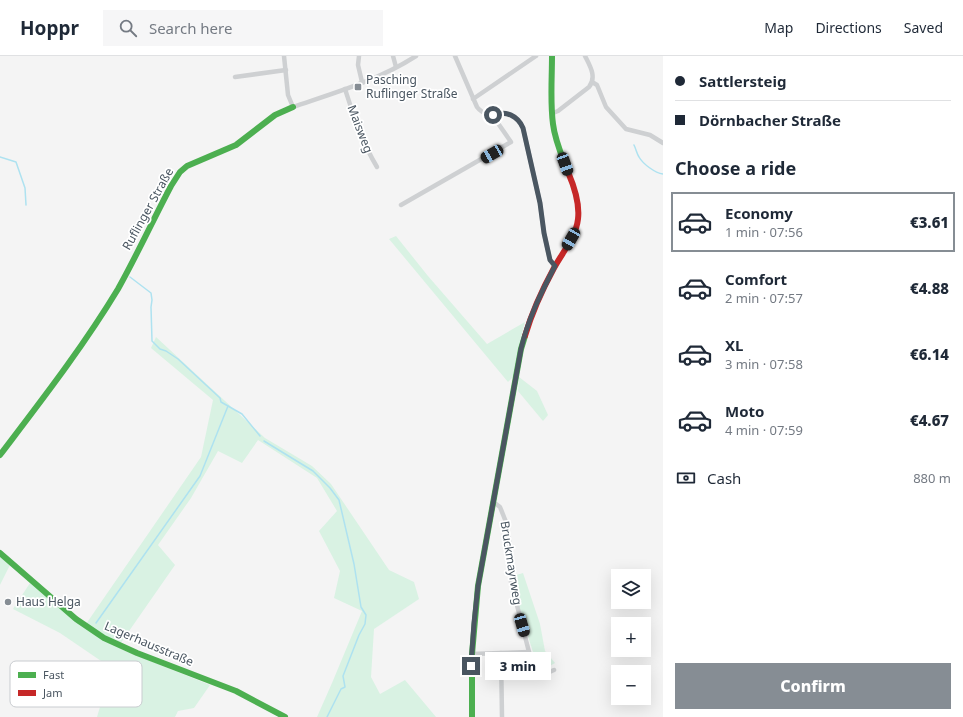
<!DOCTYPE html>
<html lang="en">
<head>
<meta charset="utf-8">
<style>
	body { margin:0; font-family:"Noto Sans",sans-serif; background:#f6f6f7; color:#1f2937; height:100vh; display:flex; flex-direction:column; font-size:15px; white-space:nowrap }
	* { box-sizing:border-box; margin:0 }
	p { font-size:13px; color:#747a83 }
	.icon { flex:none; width:22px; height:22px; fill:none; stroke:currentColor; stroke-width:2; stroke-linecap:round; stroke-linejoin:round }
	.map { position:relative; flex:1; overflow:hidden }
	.drawer { display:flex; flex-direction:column; background:#fff; width:300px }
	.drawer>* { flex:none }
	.banner { display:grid; align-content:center; height:88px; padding:0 12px; background:#fff }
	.buttons { position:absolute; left:611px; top:513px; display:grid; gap:8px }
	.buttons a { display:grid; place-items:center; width:40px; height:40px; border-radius:0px; background:#fff; box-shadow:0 4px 16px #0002; font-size:20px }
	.end { position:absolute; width:18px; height:18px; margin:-9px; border:5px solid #4a5661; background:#fff; box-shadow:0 0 0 2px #fff }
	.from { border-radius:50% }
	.bubble { position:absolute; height:28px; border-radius:0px; background:#fff; box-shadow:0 4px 16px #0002; font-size:13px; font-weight:800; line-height:28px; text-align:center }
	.car { position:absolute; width:12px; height:24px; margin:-12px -6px; border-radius:5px; box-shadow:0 0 3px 1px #0007; background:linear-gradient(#222 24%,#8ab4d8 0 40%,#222 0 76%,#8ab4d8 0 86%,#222 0) }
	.banner b { display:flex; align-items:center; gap:14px; height:38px; font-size:15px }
	.banner b+b { border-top:1px solid #e0e1e3 }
	.banner i { width:10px; height:10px; background:#1f2937 }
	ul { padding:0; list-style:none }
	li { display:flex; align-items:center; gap:12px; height:60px; margin:0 8px 6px; padding:0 4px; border:2px solid transparent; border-radius:0px }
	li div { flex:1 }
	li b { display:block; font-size:15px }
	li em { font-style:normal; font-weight:800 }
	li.on { border-color:#868d94 }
	li>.icon { width:36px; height:36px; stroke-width:1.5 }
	h2 { padding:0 12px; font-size:18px; line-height:48px }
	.pay { display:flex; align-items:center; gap:10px; height:44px; padding:0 12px; font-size:15px }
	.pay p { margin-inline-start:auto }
	.action { display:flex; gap:8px; margin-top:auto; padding:8px 12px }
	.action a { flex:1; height:46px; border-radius:0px; background:#868d94; color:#fff; font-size:16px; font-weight:800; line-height:46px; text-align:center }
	header { display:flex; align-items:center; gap:24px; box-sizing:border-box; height:56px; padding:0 20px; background:#fff; border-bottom:1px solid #e0e1e3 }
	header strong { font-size:19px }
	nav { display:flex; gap:22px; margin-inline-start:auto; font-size:14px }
	.search { width:280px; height:36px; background:#f6f6f7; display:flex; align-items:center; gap:10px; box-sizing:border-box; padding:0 14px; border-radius:0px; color:#747a83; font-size:15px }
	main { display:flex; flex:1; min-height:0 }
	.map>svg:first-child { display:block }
</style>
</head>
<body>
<header>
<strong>Hoppr</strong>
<div class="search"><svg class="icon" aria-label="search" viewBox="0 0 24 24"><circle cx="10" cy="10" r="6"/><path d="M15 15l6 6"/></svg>Search here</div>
<nav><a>Map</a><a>Directions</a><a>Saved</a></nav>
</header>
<main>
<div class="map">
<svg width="663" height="661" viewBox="0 0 663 661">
	<rect width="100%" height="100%" fill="#f4f4f4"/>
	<g fill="#d9f2e3">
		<path d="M396,180L428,220L487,288L525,266L519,290L514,320L508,326L389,183Z"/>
		<path d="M156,281L265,382L312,410L331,428L389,514L414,526L419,543L374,573L371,621L380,638L405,624L436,661H317L332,627L362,555L334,542L340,515L319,475L337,455L317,422L258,384L242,407L218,395L191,442L158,489L175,509L120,588L86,568L201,401L213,344L151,292Z"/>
		<path d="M519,321L537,335L548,359L543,365L518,335Z"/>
		<path d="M0,501L10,509L0,529Z"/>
		<path d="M523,517L540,568L545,595L555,607L534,619L533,596L518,549L513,520Z"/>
		<path d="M30,527L121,593L210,629L194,652L178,655L175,661H97L108,624L107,609L60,577L13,553Z"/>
	</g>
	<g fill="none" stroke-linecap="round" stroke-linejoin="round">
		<g stroke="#aee2f0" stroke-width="1.5">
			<path d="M634,89C636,93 637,98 639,101C643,108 655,117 663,118"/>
			<path d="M0,101L16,106L25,132L26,149"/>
			<path d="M130,221L151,237L152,244L151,251L152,285L160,293L166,295L178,303L220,342L221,346L242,358L260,380"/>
			<path d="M264,385L313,415L330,432L339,444L354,508L361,551L366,559L365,568L359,579L343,620L345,631L341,633L327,661"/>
			<path d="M96,567L200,420L228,350"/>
		</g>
		<g stroke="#ced0d2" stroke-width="4.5">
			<path d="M284,0L288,39L293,51C334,37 379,24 416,0"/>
			<path d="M359,0L358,9L362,26"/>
			<path d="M393,0L396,11"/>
			<path d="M235,21L286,14"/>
			<path d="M592,26L597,29L606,51L626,73L650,79L663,87"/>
			<path d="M345,33C354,61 362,86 377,111"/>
			<path d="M473,43L536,0"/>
			<path d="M553,57L558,55L589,31C597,21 590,10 585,0"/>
			<path d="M492,60C504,53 518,59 523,72L540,147L544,177L550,204L555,210"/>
			<path d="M401,149L511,86L495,63C489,58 482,58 477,51L455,0"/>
			<path d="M493,447L496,448L500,451L506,466L511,496V526L529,596"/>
			<path d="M501,597L529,596L532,621H538L554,614"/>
			<path d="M472,598L501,597L502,661"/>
		</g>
		<g stroke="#4caf50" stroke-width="6">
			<path d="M552,0C552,23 550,46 553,68C555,85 562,100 568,116"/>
			<path d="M0,399C41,345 83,291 118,233C137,199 153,164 171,130L180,116L187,110L236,89L275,59L293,51"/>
			<path d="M0,497L76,563L104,582L137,597L236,635L285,661"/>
			<path d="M472,661V598L478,530L521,293L525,280"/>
		</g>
		<path stroke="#c62828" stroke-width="6" d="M525,280C532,256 542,234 554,212C562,197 576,181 578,163C580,147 574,130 568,116"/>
	</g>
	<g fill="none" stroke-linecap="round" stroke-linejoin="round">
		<path stroke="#4a5661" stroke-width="5" d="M471,610L474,567L478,530L521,293C528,263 541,237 555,210L550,204L544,177L540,147L523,72C518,60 506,54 493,59"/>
	</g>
	<g fill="#868d94" stroke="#fff" stroke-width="1.5">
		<rect x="354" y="27" width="8" height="8" rx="2"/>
		<circle cx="8" cy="546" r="4"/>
	</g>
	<g text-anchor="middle" stroke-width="3.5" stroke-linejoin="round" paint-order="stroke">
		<g font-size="12" fill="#4a5661" stroke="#fff" text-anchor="start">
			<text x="366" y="28">Pasching<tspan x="366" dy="14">Ruflinger Straße</tspan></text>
			<text x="16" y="550">Haus Helga</text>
		</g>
		<g font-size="12" fill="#4a5661" stroke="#fff">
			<text transform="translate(360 73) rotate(69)" y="4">Maisweg</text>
			<text transform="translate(148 153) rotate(-61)" y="4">Ruflinger Straße</text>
			<text transform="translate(511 507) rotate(81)" y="4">Bruckmayrweg</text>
			<text transform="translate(149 588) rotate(23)" y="4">Lagerhausstraße</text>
		</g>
	</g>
	<rect x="10" y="605" width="132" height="46" rx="6" fill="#fff" stroke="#c9ccd0" stroke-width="1"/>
	<rect x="18" y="616" width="18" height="6" fill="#4caf50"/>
	<rect x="18" y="634" width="18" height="6" fill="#c62828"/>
	<g font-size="11" fill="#4a5661">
		<text x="43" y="623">Fast</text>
		<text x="43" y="641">Jam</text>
	</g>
</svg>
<div class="buttons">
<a><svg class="icon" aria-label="layers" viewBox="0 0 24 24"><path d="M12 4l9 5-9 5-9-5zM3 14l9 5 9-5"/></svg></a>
<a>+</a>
<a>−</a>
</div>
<i class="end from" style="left:493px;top:59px"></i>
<i class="end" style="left:471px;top:610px"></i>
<div class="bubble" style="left:485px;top:596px;width:66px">3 min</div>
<i class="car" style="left:492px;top:98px;rotate:240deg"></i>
<i class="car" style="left:565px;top:108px;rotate:160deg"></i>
<i class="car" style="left:571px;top:183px;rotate:210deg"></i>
<i class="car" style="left:522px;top:569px;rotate:164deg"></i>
</div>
<section class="drawer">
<div class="banner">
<b><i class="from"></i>Sattlersteig</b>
<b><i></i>Dörnbacher Straße</b>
</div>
<h2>Choose a ride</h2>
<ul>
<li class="on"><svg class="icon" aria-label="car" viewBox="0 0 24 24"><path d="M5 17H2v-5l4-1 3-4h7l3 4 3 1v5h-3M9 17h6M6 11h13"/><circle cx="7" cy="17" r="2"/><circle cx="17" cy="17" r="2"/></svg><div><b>Economy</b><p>1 min · 07:56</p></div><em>€3.61</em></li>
<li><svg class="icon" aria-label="car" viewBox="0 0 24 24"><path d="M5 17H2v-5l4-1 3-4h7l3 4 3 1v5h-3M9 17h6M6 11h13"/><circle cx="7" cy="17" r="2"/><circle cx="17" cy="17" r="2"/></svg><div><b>Comfort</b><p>2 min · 07:57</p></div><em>€4.88</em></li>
<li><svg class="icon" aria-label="car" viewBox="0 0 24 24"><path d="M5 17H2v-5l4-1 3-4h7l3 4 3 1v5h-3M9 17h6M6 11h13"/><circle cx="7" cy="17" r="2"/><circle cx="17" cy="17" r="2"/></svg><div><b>XL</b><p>3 min · 07:58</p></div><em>€6.14</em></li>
<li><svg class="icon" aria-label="car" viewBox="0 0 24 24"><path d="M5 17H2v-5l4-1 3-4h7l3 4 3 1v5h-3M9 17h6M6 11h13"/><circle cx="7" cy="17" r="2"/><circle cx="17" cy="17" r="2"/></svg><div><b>Moto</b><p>4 min · 07:59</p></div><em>€4.67</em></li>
</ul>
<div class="pay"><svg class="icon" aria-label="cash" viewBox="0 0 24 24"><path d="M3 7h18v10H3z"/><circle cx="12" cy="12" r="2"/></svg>Cash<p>880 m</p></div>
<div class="action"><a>Confirm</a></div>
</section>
</main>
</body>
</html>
